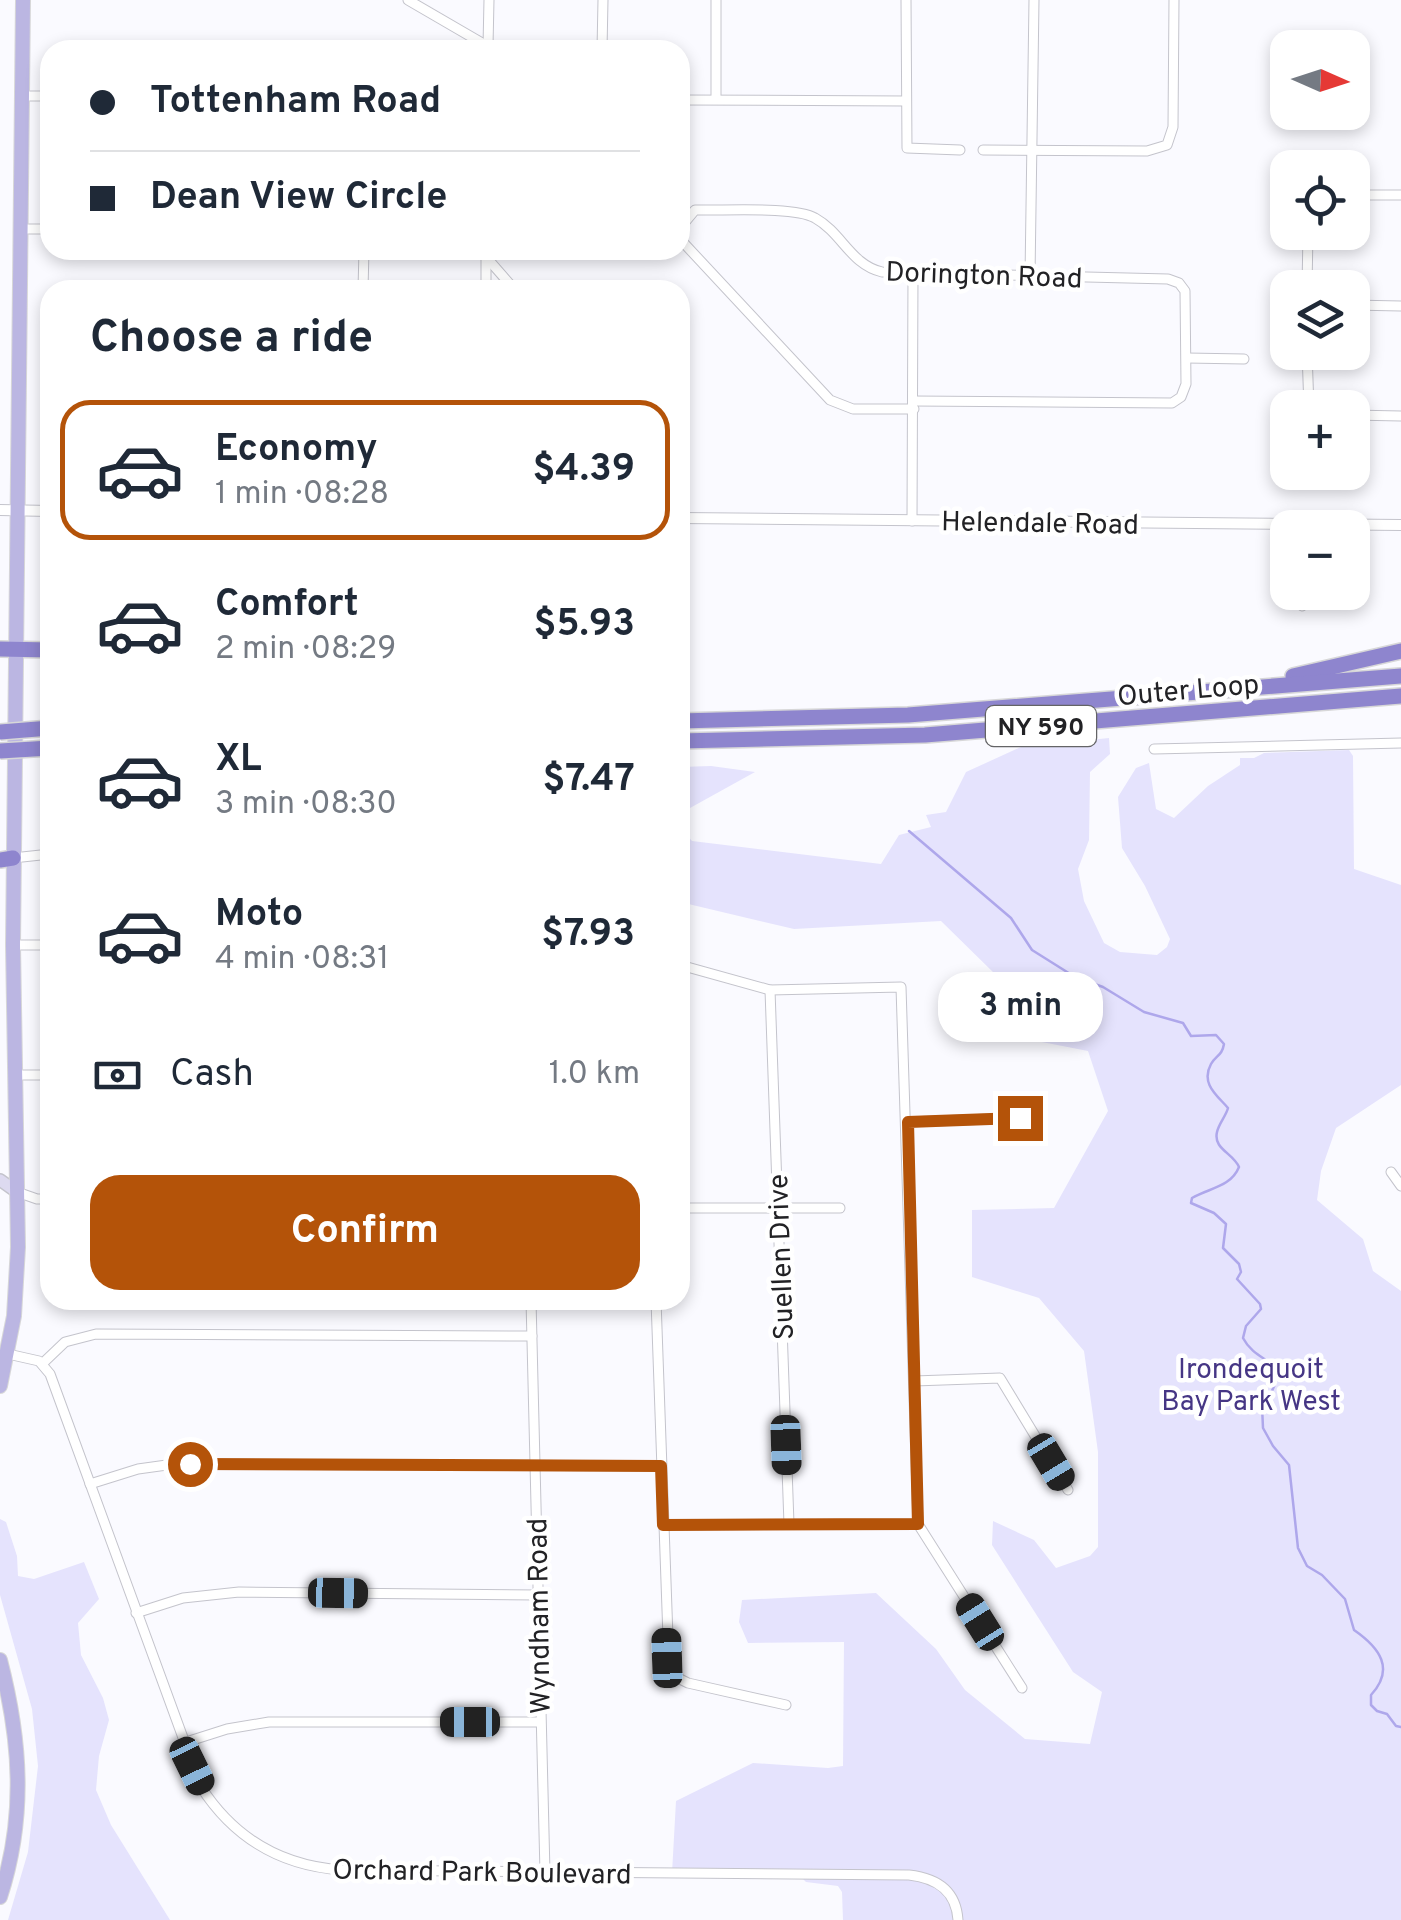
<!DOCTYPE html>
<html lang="en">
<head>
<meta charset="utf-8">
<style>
	body { margin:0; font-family:Overpass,sans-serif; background:#f6f6f7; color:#1f2937; height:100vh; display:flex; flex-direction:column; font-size:38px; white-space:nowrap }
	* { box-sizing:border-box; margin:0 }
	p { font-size:32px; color:#747a83 }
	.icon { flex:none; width:55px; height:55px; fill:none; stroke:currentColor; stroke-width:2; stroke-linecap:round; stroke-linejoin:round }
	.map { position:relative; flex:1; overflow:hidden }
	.side { position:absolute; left:40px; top:280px; width:650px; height:1030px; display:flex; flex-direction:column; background:#fff; border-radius:30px; box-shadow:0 5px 15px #0003 }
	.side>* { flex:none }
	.hud { position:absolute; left:40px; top:40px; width:650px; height:220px; border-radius:30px; box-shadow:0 5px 15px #0003; display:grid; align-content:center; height:220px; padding:0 50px; background:#fff }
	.needle { width:65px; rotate:93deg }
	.fabs { position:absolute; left:1270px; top:30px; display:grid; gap:20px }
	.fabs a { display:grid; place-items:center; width:100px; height:100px; border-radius:20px; background:#fff; box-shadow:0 5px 15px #0003; font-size:50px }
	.end { position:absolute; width:45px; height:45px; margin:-22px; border:12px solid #b45309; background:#fff; box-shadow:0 0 0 5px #fff }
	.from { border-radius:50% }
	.bubble { position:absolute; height:70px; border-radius:30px; background:#fff; box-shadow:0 5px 15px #0003; font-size:32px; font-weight:700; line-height:70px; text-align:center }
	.car { position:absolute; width:30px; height:60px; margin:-30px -15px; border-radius:12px; box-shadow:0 0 8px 2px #0007; background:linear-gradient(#222 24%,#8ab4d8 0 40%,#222 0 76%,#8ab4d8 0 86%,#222 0) }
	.hud b { display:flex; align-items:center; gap:35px; height:95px; font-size:38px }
	.hud b+b { border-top:2px solid #e0e1e3 }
	.hud i { width:25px; height:25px; background:#1f2937 }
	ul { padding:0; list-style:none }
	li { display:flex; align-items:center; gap:30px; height:140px; margin:0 20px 15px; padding:0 30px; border:5px solid transparent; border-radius:30px }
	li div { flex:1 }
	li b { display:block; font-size:38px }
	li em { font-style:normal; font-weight:700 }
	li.on { border-color:#b45309 }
	li>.icon { width:90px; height:90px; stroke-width:1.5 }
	h2 { padding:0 50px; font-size:45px; line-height:120px }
	.pay { display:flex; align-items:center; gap:25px; height:110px; padding:0 50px; font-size:38px }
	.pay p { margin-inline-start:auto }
	.primary-button { display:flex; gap:20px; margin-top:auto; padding:20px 50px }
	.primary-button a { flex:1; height:115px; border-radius:30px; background:#b45309; color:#fff; font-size:40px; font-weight:700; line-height:115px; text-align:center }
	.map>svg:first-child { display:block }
</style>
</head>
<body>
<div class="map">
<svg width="1401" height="1920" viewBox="0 0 1401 1920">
	<rect width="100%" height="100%" fill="#fafaff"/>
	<g fill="#e5e3fd">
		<path d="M1109,738L1110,754L1090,772L1089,840L1078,869L1084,901L1104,943L1120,952L1157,955L1167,947L1170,939L1145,886L1122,848L1118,797L1136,768L1149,763L1156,809L1174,818L1208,786L1240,765V758H1254L1264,753L1349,750L1353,756L1354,869L1401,885V1085L1336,1128L1321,1171L1317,1200L1363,1239L1373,1271L1401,1291V1920H843L842,1892L838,1886L806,1882L797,1873H672L676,1801L753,1763L828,1768L843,1766L844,1642L748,1643L739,1622L742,1600L876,1593L936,1649L965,1690L1025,1739L1090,1744L1102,1692L1073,1672L992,1545L993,1521L1034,1540L1056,1568L1090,1556L1098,1547V1452L1084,1351L1039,1298L972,1277V1210L1054,1208L1108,1111L1088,1051L995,1033L981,1019L995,974L941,921L794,929L680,902V827L692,841L881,864L899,835L931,827L926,815L946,812L966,772L1021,747Z"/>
		<path d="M711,766L755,772L690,808L680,824V767Z"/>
		<path d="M0,1519L6,1522L17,1556L18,1576L34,1579L84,1562L99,1599L78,1623L81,1655L103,1698L109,1720L99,1756L96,1790L111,1825L170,1920H8L28,1852L38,1766L32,1709L0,1595Z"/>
	</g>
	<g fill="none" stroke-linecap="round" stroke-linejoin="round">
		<path stroke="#aea7eb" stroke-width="2.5" d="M909,831L1011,918L1032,950L1075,977L1103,987L1144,1012L1183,1023L1191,1036L1216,1035L1224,1044C1222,1056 1216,1055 1211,1064C1200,1084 1218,1096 1228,1108C1226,1116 1219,1123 1217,1132C1213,1149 1233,1153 1239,1167C1231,1187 1209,1188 1192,1198L1191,1203L1214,1213L1226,1224L1223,1248L1239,1264L1241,1272L1237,1279L1260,1304L1261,1309L1246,1326L1243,1338C1259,1369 1299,1356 1262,1406L1263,1428L1273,1446L1289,1465L1298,1548L1307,1566L1322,1575L1345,1599L1354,1630C1380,1648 1395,1669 1371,1695V1705L1377,1711L1387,1714L1396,1726L1401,1727"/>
		<g stroke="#c4c4cc" stroke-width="11">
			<g id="minor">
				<path d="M408,0L494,50"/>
				<path d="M906,0L907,148L960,150"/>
				<path d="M488,46L489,0"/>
				<path d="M602,50L603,0"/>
				<path d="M22,96H50"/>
				<path d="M716,98V0"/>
				<path d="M680,100L906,101"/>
				<path d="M983,150L1147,151L1167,145L1173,127L1174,0"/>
				<path d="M1352,195H1401"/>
				<path d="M680,228L695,210C722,211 795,206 815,218C842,233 851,265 882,272L1168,279L1179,283L1185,291L1186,384L1181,397L1172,403L913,401"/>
				<path d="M22,229H50"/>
				<path d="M680,239L830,400L853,409H914"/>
				<path d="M480,250L515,290"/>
				<path d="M1030,277L1034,0"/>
				<path d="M1307,288L1308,232"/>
				<path d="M363,290L364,250"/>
				<path d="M486,290V256"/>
				<path d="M1352,305L1401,306"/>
				<path d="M1307,352L1309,408"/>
				<path d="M1187,358L1244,359"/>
				<path d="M1352,415L1401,416"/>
				<path d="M912,521L913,274"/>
				<path d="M1302,606L1303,592"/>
				<path d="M1154,749L1401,743"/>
				<path d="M13,858L50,854"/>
				<path d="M13,945H50"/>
				<path d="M680,965L770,990L901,987L918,1524L1022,1688"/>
				<path d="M770,990L789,1524"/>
				<path d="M14,1075H50"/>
				<path d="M907,1122L1020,1118"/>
				<path d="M1391,1172L1401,1186"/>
				<path d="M17,1192L37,1199H50"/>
				<path d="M680,1208H840"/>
				<path d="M531,1300L545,1873"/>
				<path d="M656,1300L669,1666L676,1677L688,1683L786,1705"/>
				<path d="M8,1354L39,1361L50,1374L201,1787C234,1838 281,1866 342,1870L909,1875C936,1878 956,1890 958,1920"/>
				<path d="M43,1363L65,1342L96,1334L532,1336"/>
				<path d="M914,1381L1000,1378L1068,1490"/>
				<path d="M90,1484L138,1469L174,1464L661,1466"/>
				<path d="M663,1525L918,1524"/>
				<path d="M136,1613L183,1598L239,1592L538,1595"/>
				<path d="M183,1743L227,1729L269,1722H540"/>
			</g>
		</g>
		<g stroke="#c4c4cc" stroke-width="12">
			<g id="tertiary">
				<path d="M0,510L50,511"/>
				<path d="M680,518L1401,525"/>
			</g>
		</g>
		<g stroke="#c4c4cc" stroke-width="14">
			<path id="secondary" d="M0,1180L17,1192"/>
		</g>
		<g stroke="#d7d7d8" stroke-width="16">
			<g id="primary">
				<path d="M0,1386L14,1316L18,1247L13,945L23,0"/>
				<path d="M0,1660C21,1741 26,1817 0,1897"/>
			</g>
		</g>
		<g stroke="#d7d7d8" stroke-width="18">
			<g id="motorway">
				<path d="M0,649L50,650"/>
				<path d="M1293,676L1401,651"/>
				<path d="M680,721L908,715L1401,676"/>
				<path d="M680,741L925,735L1401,696"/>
				<path d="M0,860L13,858"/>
			</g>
		</g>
		<use href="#minor" stroke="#fff" stroke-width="9"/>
		<use href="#tertiary" stroke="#fff" stroke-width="10"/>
		<use href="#secondary" stroke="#dddaf0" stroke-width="11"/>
		<use href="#primary" stroke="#bbb6e2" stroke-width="14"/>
		<use href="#motorway" stroke="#8e85ce" stroke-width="15"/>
		<g stroke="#d7d7d8" stroke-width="18" stroke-linecap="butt">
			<g id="motorway-bridge">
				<path d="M0,732L50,728"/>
				<path d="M0,751L50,748"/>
			</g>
		</g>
		<use href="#motorway-bridge" stroke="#8e85ce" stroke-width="15"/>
	</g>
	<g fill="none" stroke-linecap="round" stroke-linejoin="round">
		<path stroke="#b45309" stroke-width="12" d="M190,1464L661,1466L663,1525L918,1524L908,1122L1020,1118"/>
	</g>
	<g text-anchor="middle" stroke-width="9" stroke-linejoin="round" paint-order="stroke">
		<rect fill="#fff" stroke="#646466" stroke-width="2.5" x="986" y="706" width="110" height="40" rx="8"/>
		<g font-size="25" font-weight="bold" fill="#222225">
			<text x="1041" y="735">NY 590</text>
		</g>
		<g font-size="28" fill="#222225" stroke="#fff">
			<text transform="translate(984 274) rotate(2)" y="10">Dorington Road</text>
			<text transform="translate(1040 522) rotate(1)" y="10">Helendale Road</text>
			<text transform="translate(1188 689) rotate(-5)" y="10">Outer Loop</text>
			<text transform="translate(780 1257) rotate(-92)" y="10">Suellen Drive</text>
			<text transform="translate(538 1616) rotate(-91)" y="10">Wyndham Road</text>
			<text transform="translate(482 1871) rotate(1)" y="10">Orchard Park Boulevard</text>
		</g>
		<g font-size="28" fill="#463685" stroke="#fff">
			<text x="1251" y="1378">Irondequoit<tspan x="1251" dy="32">Bay Park West</tspan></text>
		</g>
	</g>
</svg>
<div class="fabs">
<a><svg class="needle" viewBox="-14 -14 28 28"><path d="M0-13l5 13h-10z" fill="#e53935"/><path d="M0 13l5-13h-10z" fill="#747a83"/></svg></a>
<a><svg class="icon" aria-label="locate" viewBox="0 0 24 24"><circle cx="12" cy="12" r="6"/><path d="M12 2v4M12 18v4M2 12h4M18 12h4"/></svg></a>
<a><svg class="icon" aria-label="layers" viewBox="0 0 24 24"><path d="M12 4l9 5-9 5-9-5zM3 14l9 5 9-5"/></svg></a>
<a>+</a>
<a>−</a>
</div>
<i class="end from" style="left:190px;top:1464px"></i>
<i class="end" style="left:1020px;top:1118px"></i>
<div class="bubble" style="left:938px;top:972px;width:165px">3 min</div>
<i class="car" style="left:786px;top:1445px;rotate:178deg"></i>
<i class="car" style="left:1051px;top:1462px;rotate:149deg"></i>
<i class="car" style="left:338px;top:1593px;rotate:91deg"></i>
<i class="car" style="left:980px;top:1622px;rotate:328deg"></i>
<i class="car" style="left:667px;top:1658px;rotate:358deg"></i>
<i class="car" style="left:470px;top:1722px;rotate:270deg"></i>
<i class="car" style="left:192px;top:1766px;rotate:154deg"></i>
<div class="hud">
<b><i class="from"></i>Tottenham Road</b>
<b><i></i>Dean View Circle</b>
</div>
<section class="side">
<h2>Choose a ride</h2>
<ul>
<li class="on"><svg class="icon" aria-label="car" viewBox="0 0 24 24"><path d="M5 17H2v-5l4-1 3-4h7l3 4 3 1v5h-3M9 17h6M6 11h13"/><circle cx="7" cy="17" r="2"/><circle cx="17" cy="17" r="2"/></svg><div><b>Economy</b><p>1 min · 08:28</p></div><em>$4.39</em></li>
<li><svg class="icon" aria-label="car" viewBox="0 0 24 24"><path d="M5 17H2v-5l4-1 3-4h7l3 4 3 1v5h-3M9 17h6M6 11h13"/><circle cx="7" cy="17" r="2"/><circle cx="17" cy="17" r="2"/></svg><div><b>Comfort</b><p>2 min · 08:29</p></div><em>$5.93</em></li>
<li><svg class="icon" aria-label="car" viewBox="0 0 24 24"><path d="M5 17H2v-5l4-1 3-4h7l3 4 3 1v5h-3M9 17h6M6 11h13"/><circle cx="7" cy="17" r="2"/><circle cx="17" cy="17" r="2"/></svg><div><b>XL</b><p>3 min · 08:30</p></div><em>$7.47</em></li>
<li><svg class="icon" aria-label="car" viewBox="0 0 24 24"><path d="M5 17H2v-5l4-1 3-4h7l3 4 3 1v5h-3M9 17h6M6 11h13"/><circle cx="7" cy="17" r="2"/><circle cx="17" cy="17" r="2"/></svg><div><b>Moto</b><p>4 min · 08:31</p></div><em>$7.93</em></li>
</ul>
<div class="pay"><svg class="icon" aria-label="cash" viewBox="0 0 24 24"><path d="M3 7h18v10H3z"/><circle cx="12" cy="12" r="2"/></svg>Cash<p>1.0 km</p></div>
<div class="primary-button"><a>Confirm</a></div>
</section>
</div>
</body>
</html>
